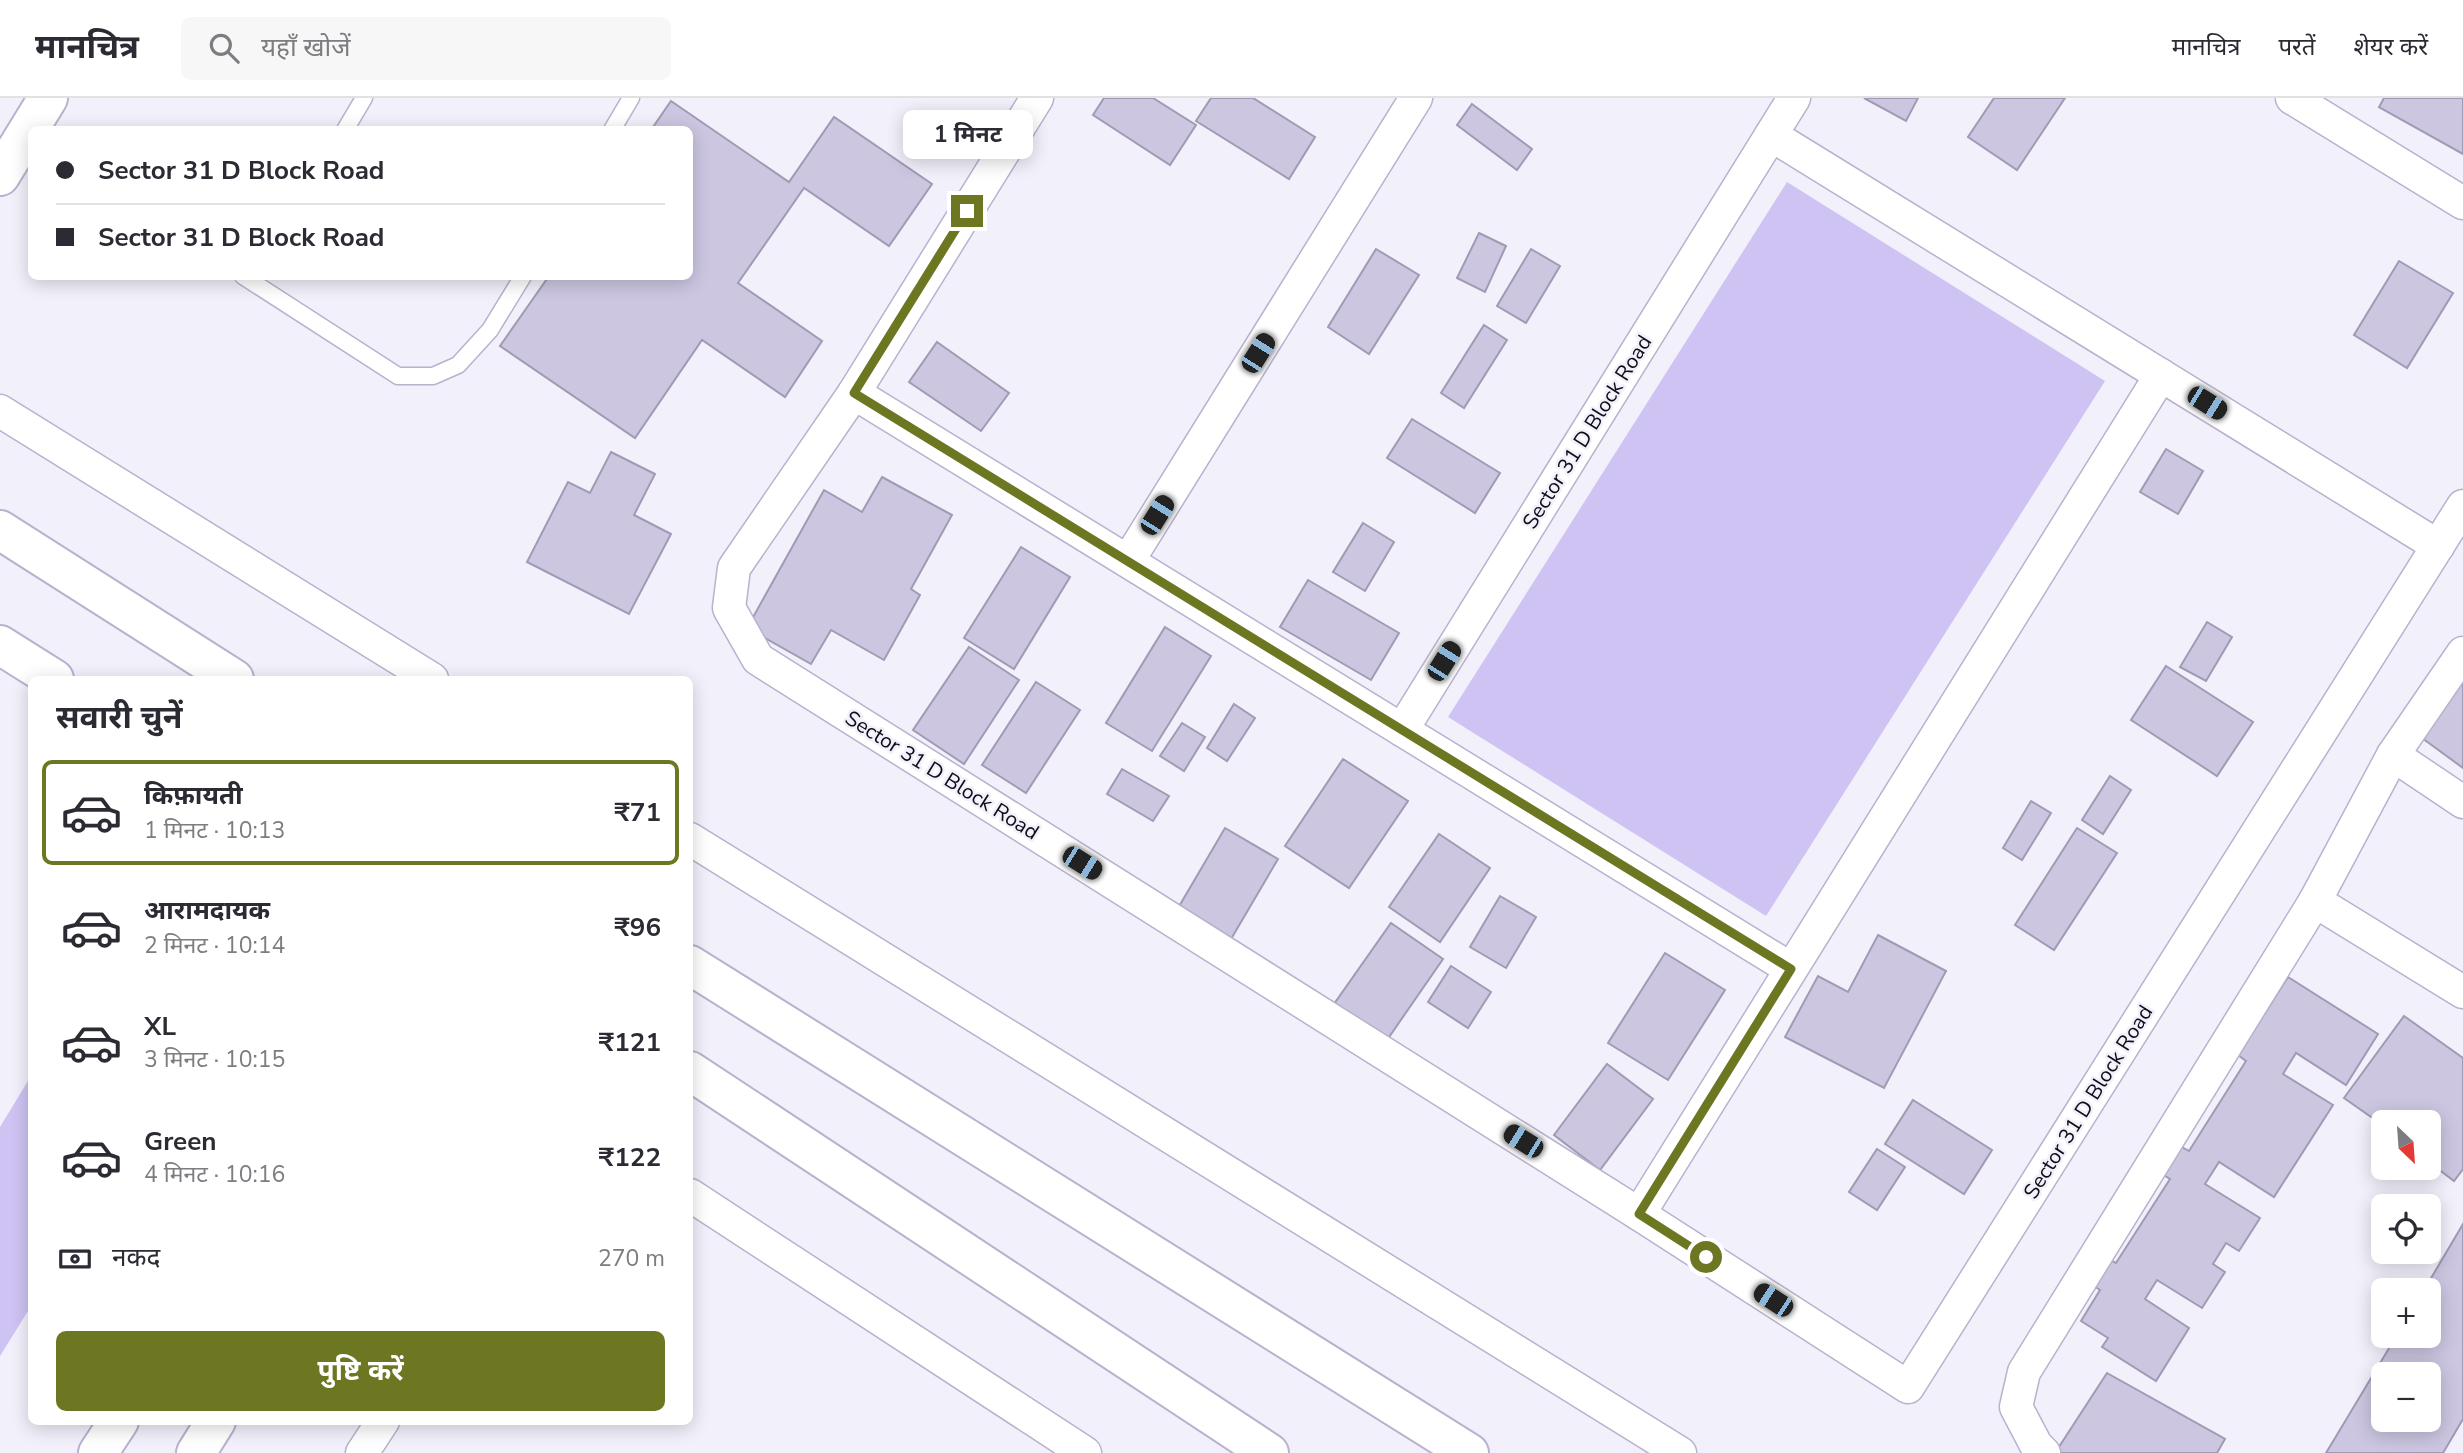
<!DOCTYPE html>
<html lang="hi">
<head>
<meta charset="utf-8">
<style>
	body { margin:0; font-family:"Nunito Sans","Noto Sans Devanagari",sans-serif; background:#f7f7f7; color:#2b2b33; height:100vh; display:flex; flex-direction:column; font-size:26px; white-space:nowrap }
	* { box-sizing:border-box; margin:0 }
	p { font-size:23px; color:#7c7c81 }
	.icon { flex:none; width:38px; height:38px; fill:none; stroke:currentColor; stroke-width:2; stroke-linecap:round; stroke-linejoin:round }
	.map { position:relative; flex:1; overflow:hidden }
	.side { position:absolute; left:28px; top:578px; width:665px; height:749px; display:flex; flex-direction:column; background:#fff; border-radius:10px; box-shadow:0 4px 18px #0003 }
	.side>* { flex:none }
	.guide { position:absolute; left:28px; top:28px; width:665px; height:154px; border-radius:10px; box-shadow:0 4px 18px #0003; display:grid; align-content:center; height:154px; padding:0 28px; background:#fff }
	.needle { width:46px; rotate:155deg }
	.fabs { position:absolute; left:2371px; top:1012px; display:grid; gap:14px }
	.fabs a { display:grid; place-items:center; width:70px; height:70px; border-radius:10px; background:#fff; box-shadow:0 4px 18px #0003; font-size:35px }
	.end { position:absolute; width:32px; height:32px; margin:-16px; border:9px solid #6d7722; background:#fff; box-shadow:0 0 0 4px #fff }
	.from { border-radius:50% }
	.bubble { position:absolute; height:49px; border-radius:10px; background:#fff; box-shadow:0 4px 18px #0003; font-size:23px; font-weight:700; line-height:49px; text-align:center }
	.car { position:absolute; width:21px; height:42px; margin:-21px -10px; border-radius:9px; box-shadow:0 0 5px 2px #0007; background:linear-gradient(#222 24%,#8ab4d8 0 40%,#222 0 76%,#8ab4d8 0 86%,#222 0) }
	.guide b { display:flex; align-items:center; gap:24px; height:66px; font-size:26px }
	.guide b+b { border-top:2px solid #e1e1e2 }
	.guide i { width:18px; height:18px; background:#2b2b33 }
	ul { padding:0; list-style:none }
	li { display:flex; align-items:center; gap:21px; height:105px; margin:0 14px 10px; padding:0 14px; border:4px solid transparent; border-radius:10px }
	li div { flex:1 }
	li b { display:block; font-size:26px }
	li em { font-style:normal; font-weight:700 }
	li.selected { border-color:#6d7722 }
	li>.icon { width:63px; height:63px; stroke-width:1.5 }
	h2 { padding:0 28px; font-size:32px; line-height:84px }
	.pay { display:flex; align-items:center; gap:18px; height:77px; padding:0 28px; font-size:26px }
	.pay p { margin-inline-start:auto }
	.button { display:flex; gap:14px; margin-top:auto; padding:14px 28px }
	.button a { flex:1; height:80px; border-radius:10px; background:#6d7722; color:#fff; font-size:28px; font-weight:700; line-height:80px; text-align:center }
	header { display:flex; align-items:center; gap:42px; box-sizing:border-box; height:98px; padding:0 35px; background:#fff; border-bottom:2px solid #e1e1e2 }
	header strong { font-size:33px }
	nav { display:flex; gap:38px; margin-inline-start:auto; font-size:24px }
	.search { width:490px; height:63px; background:#f7f7f7; display:flex; align-items:center; gap:18px; box-sizing:border-box; padding:0 24px; border-radius:10px; color:#7c7c81; font-size:26px }
	.map>svg:first-child { display:block }
</style>
</head>
<body>
<header>
<strong>मानचित्र</strong>
<div class="search"><svg class="icon" aria-label="search" viewBox="0 0 24 24"><circle cx="10" cy="10" r="6"/><path d="M15 15l6 6"/></svg>यहाँ खोजें</div>
<nav><a>मानचित्र</a><a>परतें</a><a>शेयर करें</a></nav>
</header>
<div class="map">
<svg width="2463" height="1355" viewBox="0 0 2463 1355">
	<rect width="100%" height="100%" fill="#f2f0fb"/>
	<g fill="#cec3f3">
		<path d="M1787,84L2105,283L1766,818L1448,619Z"/>
		<path d="M31,978V1208L0,1258V1029Z"/>
	</g>
	<g fill="#ccc6e1" stroke="#a09ab4" stroke-width="2" fill-rule="evenodd">
		<path d="M1104,0H1153L1196,27L1170,67L1093,17Z"/>
		<path d="M1211,0H1253L1315,39L1289,81L1196,23Z"/>
		<path d="M1864,0H1918L1906,23Z"/>
		<path d="M1994,0H2065L2017,72L1968,39Z"/>
		<path d="M2384,0H2463V56L2379,9Z"/>
		<path d="M671,3L789,84L834,19L932,86L889,148L804,90L738,185L822,243L785,299L702,242L635,340L500,248L549,178H690V32H651Z"/>
		<path d="M1472,6L1532,51L1517,72L1457,27Z"/>
		<path d="M1479,135L1506,148L1485,194L1457,180Z"/>
		<path d="M1376,151L1419,177L1369,256L1328,229Z"/>
		<path d="M1531,151L1560,168L1526,225L1497,208Z"/>
		<path d="M2399,163L2453,195L2407,270L2354,237Z"/>
		<path d="M1484,227L1507,242L1464,310L1441,295Z"/>
		<path d="M937,244L1009,295L981,333L909,284Z"/>
		<path d="M1412,321L1500,375L1475,415L1387,360Z"/>
		<path d="M2166,351L2203,373L2178,416L2140,394Z"/>
		<path d="M611,354L655,376L634,417L671,436L629,516L527,464L568,384L590,395Z"/>
		<path d="M882,379L952,417L911,491L920,497L884,562L831,532L811,566L747,530L824,392L862,414Z"/>
		<path d="M1363,425L1394,444L1365,493L1333,474Z"/>
		<path d="M1021,449L1070,479L1014,571L964,540Z"/>
		<path d="M1308,482L1399,535L1371,582L1280,529Z"/>
		<path d="M2207,524L2232,539L2206,583L2180,569Z"/>
		<path d="M1165,529L1211,558L1152,653L1106,625Z"/>
		<path d="M969,549L1019,582L964,666L913,632Z"/>
		<path d="M2166,568L2253,624L2217,678L2131,622Z"/>
		<path d="M2463,575V670L2422,640Z"/>
		<path d="M1036,584L1080,612L1026,695L982,667Z"/>
		<path d="M1234,606L1255,620L1227,663L1207,650Z"/>
		<path d="M1182,625L1205,639L1184,673L1160,658Z"/>
		<path d="M1343,661L1408,703L1349,790L1285,748Z"/>
		<path d="M1122,671L1169,698L1153,723L1107,696Z"/>
		<path d="M2110,678L2131,692L2103,736L2082,722Z"/>
		<path d="M2031,703L2051,715L2022,762L2003,750Z"/>
		<path d="M1225,730L1278,761L1227,848L1174,817Z"/>
		<path d="M2077,730L2117,755L2054,852L2015,827Z"/>
		<path d="M1439,736L1490,770L1440,844L1389,809Z"/>
		<path d="M1500,798L1536,819L1506,870L1470,849Z"/>
		<path d="M1391,825L1443,861L1387,942L1334,906Z"/>
		<path d="M1878,837L1946,873L1884,990L1785,939L1818,878L1848,894Z"/>
		<path d="M1665,855L1725,892L1668,982L1608,945Z"/>
		<path d="M1451,868L1491,894L1468,930L1428,904Z"/>
		<path d="M2288,879L2378,936L2346,987L2296,955L2283,976L2333,1007L2274,1099L2219,1064L2205,1086L2260,1120L2239,1153L2226,1145L2213,1166L2225,1174L2202,1210L2157,1182L2145,1201L2189,1230L2156,1283L2102,1249L2108,1240L2081,1223L2100,1192L2091,1186L2107,1160L2116,1165L2170,1081L2162,1076L2180,1048L2189,1053L2246,963L2238,957Z"/>
		<path d="M2404,918L2463,960V1071L2454,1083L2429,1064V1024H2394L2390,1021L2388,1024H2384V1028L2344,1000Z"/>
		<path d="M1607,966L1653,1001L1600,1072L1554,1037Z"/>
		<path d="M1913,1002L1992,1052L1964,1096L1885,1046Z"/>
		<path d="M1877,1051L1905,1069L1877,1112L1849,1094Z"/>
		<path d="M2463,1126V1321L2443,1355H2326L2397,1237H2429V1192H2424ZM2384,1276H2429V1321H2384Z"/>
		<path d="M2107,1275L2225,1341L2217,1355H2055Z"/>
	</g>
	<g fill="none" stroke-linecap="round" stroke-linejoin="round">
		<g stroke="#b8b2cd" stroke-width="19">
			<g id="lane">
				<path d="M345,32L364,0"/>
				<path d="M612,32L631,0"/>
				<path d="M243,178L398,278H433L458,267L490,232L523,178"/>
			</g>
		</g>
		<g stroke="#b8b2cd" stroke-width="35">
			<g id="street">
				<path d="M1037,0L854,295L734,470L729,510L758,561L1639,1116L1908,1289L2463,408"/>
				<path d="M2292,0L2463,105"/>
				<path d="M1771,37L2438,448"/>
				<path d="M854,295L1791,871"/>
				<path d="M0,313L432,581"/>
				<path d="M1128,463L1416,0"/>
				<path d="M1402,632L1794,0"/>
				<path d="M2393,657L2463,704"/>
				<path d="M690,741L1680,1355"/>
				<path d="M2315,803L2463,894"/>
				<path d="M690,1097L1085,1355"/>
				<path d="M1639,1116L2161,277"/>
				<path d="M362,1355L383,1323"/>
				<path d="M2044,1355L2036,1347L2016,1309L2024,1274L2315,803L2393,657L2463,555"/>
			</g>
		</g>
		<g stroke="#b8b2cd" stroke-width="42">
			<g id="secondary">
				<path d="M0,78L48,0"/>
				<path d="M0,432L234,581"/>
				<path d="M0,547L54,581"/>
				<path d="M690,867L1469,1355"/>
				<path d="M690,973L1269,1355"/>
				<path d="M98,1355L119,1323"/>
				<path d="M196,1355L216,1323"/>
			</g>
		</g>
		<use href="#lane" stroke="#fff" stroke-width="16"/>
		<use href="#street" stroke="#fff" stroke-width="32"/>
		<use href="#secondary" stroke="#fff" stroke-width="38"/>
	</g>
	<g fill="none" stroke-linecap="round" stroke-linejoin="round">
		<path stroke="#6d7722" stroke-width="9" d="M967,113L854,295L1791,871L1639,1116L1706,1159"/>
	</g>
	<g text-anchor="middle" stroke-width="5" stroke-linejoin="round" paint-order="stroke">
		<g font-size="21" fill="#0e0c15" stroke="#f2f0fb">
			<text transform="translate(1587 334) rotate(-58)" y="7">Sector 31 D Block Road</text>
			<text transform="translate(942 677) rotate(32)" y="7">Sector 31 D Block Road</text>
			<text transform="translate(2088 1004) rotate(-58)" y="7">Sector 31 D Block Road</text>
		</g>
	</g>
</svg>
<div class="fabs">
<a><svg class="needle" viewBox="-14 -14 28 28"><path d="M0-13l5 13h-10z" fill="#e53935"/><path d="M0 13l5-13h-10z" fill="#7c7c81"/></svg></a>
<a><svg class="icon" aria-label="locate" viewBox="0 0 24 24"><circle cx="12" cy="12" r="6"/><path d="M12 2v4M12 18v4M2 12h4M18 12h4"/></svg></a>
<a>+</a>
<a>−</a>
</div>
<i class="end from" style="left:1706px;top:1159px"></i>
<i class="end" style="left:967px;top:113px"></i>
<div class="bubble" style="left:903px;top:12px;width:130px">1 मिनट</div>
<i class="car" style="left:1258px;top:255px;rotate:32deg"></i>
<i class="car" style="left:2207px;top:305px;rotate:122deg"></i>
<i class="car" style="left:1157px;top:417px;rotate:32deg"></i>
<i class="car" style="left:1444px;top:563px;rotate:32deg"></i>
<i class="car" style="left:1082px;top:765px;rotate:122deg"></i>
<i class="car" style="left:1523px;top:1043px;rotate:302deg"></i>
<i class="car" style="left:1773px;top:1202px;rotate:303deg"></i>
<div class="guide">
<b><i class="from"></i>Sector 31 D Block Road</b>
<b><i></i>Sector 31 D Block Road</b>
</div>
<section class="side">
<h2>सवारी चुनें</h2>
<ul>
<li class="selected"><svg class="icon" aria-label="car" viewBox="0 0 24 24"><path d="M5 17H2v-5l4-1 3-4h7l3 4 3 1v5h-3M9 17h6M6 11h13"/><circle cx="7" cy="17" r="2"/><circle cx="17" cy="17" r="2"/></svg><div><b>किफ़ायती</b><p>1 मिनट · 10:13</p></div><em>₹71</em></li>
<li><svg class="icon" aria-label="car" viewBox="0 0 24 24"><path d="M5 17H2v-5l4-1 3-4h7l3 4 3 1v5h-3M9 17h6M6 11h13"/><circle cx="7" cy="17" r="2"/><circle cx="17" cy="17" r="2"/></svg><div><b>आरामदायक</b><p>2 मिनट · 10:14</p></div><em>₹96</em></li>
<li><svg class="icon" aria-label="car" viewBox="0 0 24 24"><path d="M5 17H2v-5l4-1 3-4h7l3 4 3 1v5h-3M9 17h6M6 11h13"/><circle cx="7" cy="17" r="2"/><circle cx="17" cy="17" r="2"/></svg><div><b>XL</b><p>3 मिनट · 10:15</p></div><em>₹121</em></li>
<li><svg class="icon" aria-label="car" viewBox="0 0 24 24"><path d="M5 17H2v-5l4-1 3-4h7l3 4 3 1v5h-3M9 17h6M6 11h13"/><circle cx="7" cy="17" r="2"/><circle cx="17" cy="17" r="2"/></svg><div><b>Green</b><p>4 मिनट · 10:16</p></div><em>₹122</em></li>
</ul>
<div class="pay"><svg class="icon" aria-label="cash" viewBox="0 0 24 24"><path d="M3 7h18v10H3z"/><circle cx="12" cy="12" r="2"/></svg>नकद<p>270 m</p></div>
<div class="button"><a>पुष्टि करें</a></div>
</section>
</div>
</body>
</html>
